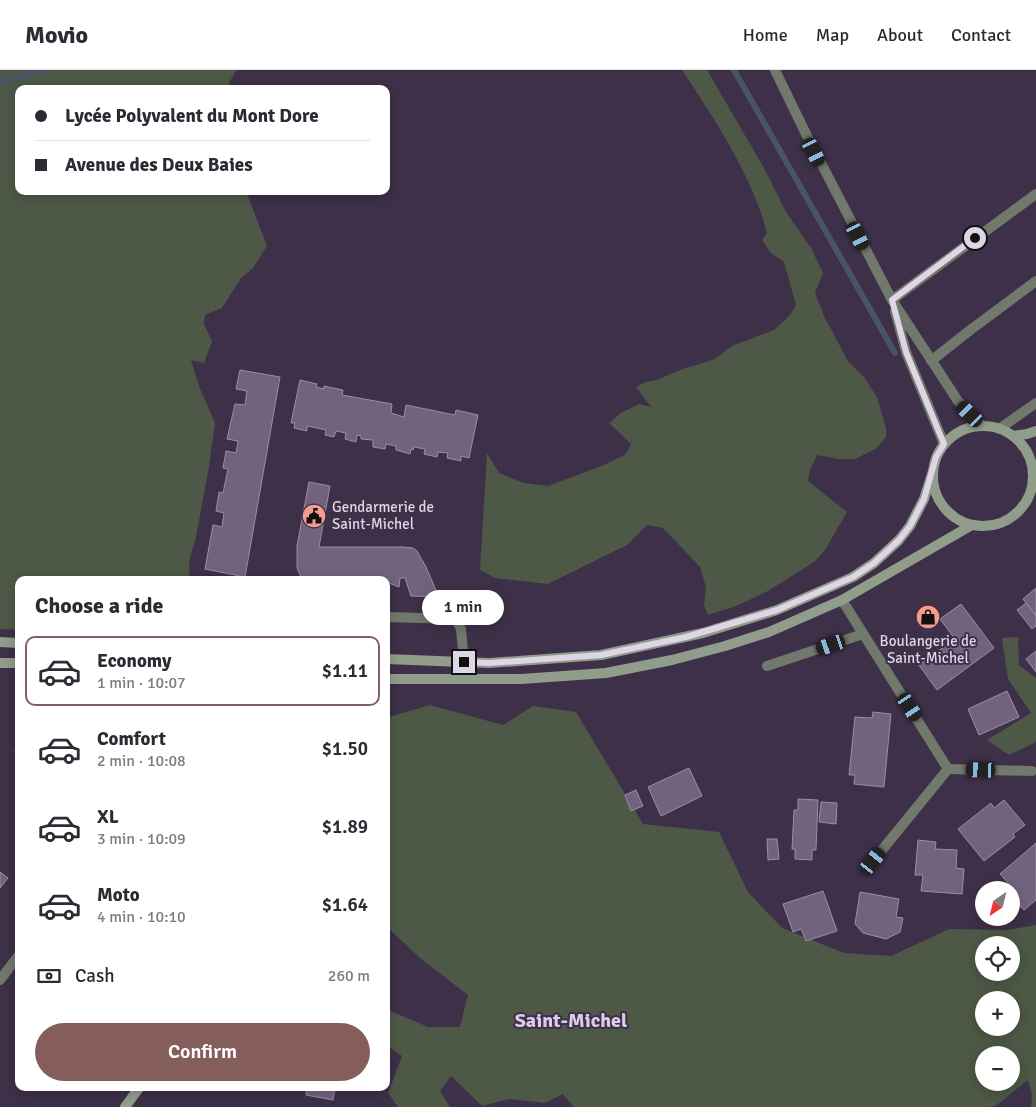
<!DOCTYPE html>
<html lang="en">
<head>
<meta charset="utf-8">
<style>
	body { margin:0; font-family:Signika,sans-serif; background:#f2f2f3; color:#2b2b33; height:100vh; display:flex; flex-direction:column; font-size:19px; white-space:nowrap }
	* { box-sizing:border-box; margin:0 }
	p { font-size:16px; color:#7c7c81 }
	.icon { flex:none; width:28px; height:28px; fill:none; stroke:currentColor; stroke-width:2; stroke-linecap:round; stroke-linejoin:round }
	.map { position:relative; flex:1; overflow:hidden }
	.details { position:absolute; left:15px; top:506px; width:375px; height:515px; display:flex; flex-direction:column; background:#fff; border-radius:10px; box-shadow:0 2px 12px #0003 }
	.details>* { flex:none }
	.guide { position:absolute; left:15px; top:15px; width:375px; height:110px; border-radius:10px; box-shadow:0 2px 12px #0003; display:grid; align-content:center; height:110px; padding:0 20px; background:#fff }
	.needle { width:32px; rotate:215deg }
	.fabs { position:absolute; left:975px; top:811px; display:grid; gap:10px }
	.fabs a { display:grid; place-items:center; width:45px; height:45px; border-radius:50%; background:#fff; box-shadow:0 2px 12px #0003; font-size:25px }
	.end { position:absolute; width:22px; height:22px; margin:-11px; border:6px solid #ded6e5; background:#111; box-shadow:0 0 0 2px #111 }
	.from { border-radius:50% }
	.bubble { position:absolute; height:35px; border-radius:18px; background:#fff; box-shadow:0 2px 12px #0003; font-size:16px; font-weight:600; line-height:35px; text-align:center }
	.car { position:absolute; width:15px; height:30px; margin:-15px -8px; border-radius:6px; box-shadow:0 0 4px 1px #0007; background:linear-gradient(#222 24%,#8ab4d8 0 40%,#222 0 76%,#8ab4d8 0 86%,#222 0) }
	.guide b { display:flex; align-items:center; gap:18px; height:48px; font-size:19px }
	.guide b+b { border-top:1px solid #e1e1e2 }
	.guide i { width:12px; height:12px; background:#2b2b33 }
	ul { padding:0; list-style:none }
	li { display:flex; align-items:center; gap:15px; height:70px; margin:0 10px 8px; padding:0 10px; border:2px solid transparent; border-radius:10px }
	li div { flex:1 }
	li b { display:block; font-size:19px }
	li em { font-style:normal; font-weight:600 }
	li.selected { border-color:#855e5b }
	li>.icon { width:45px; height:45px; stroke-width:1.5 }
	h2 { padding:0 20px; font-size:22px; line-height:60px }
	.pay { display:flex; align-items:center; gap:12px; height:55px; padding:0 20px; font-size:19px }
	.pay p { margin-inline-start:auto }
	.cta { display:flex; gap:10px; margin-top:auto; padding:10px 20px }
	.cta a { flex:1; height:58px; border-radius:30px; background:#855e5b; color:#fff; font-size:20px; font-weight:600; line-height:58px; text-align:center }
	header { display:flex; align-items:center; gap:30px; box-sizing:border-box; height:70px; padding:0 25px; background:#fff; border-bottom:1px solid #e1e1e2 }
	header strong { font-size:24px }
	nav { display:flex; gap:28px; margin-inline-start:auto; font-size:18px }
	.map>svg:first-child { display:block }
</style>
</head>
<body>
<header>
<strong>Movio</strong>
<nav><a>Home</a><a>Map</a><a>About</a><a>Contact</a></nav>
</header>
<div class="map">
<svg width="1036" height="1037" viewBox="0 0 1036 1037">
	<rect width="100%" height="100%" fill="#3d3048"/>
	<g fill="#4d5846" fill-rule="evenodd">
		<path d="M0,0H236L226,19H19V121H246L267,176L253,198L241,208L222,238L205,245L204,254L212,271L204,293L191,290L199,316L215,353L209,396L196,467L189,492L190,510H19V560L0,559Z"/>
		<path d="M682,0H707L764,98L786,142L811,178L823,203L815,223L824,246L848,291L864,307L877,327L886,358V367L877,378L855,389H839L817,385L810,400L808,411L847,442L825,480L814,492L768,521L736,536L708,545L704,535L706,517L700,497L663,458L647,455L627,475L548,514L495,508L480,500L487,383L499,403L524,413L548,416L604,395L626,384L631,374L609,353L621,343L639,334L651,337L636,317L646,312L657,310L680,300L715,289L732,276L774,260L790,245L796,235L784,192L770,182L762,170L767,163C752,105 715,50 682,0Z"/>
		<path d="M1018,567L1019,595L1036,608V672L1009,685L987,670L1031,643L1008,609L1002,568Z"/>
		<path d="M430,635L503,655L533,636L576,642L643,754L719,762L748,822L782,858L844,883L891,886L949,859L1008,860L1036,855V1037H1031L1032,1025L1028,1010L997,1035L991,1037H574L563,1024L545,1033L509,1029L482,1036L451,1006L440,1021L450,1037H398L388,1023L402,986L386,975V939L428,957H460L468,925L421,889L386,856V648ZM984,875H1011V902H984ZM984,930H1011V958H984ZM984,985H1011V1012H984Z"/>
	</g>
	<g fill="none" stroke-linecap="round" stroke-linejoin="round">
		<g stroke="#4a5465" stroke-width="6">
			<path d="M734,0L895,283"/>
			<path d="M0,12L45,0"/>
		</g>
	</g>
	<g fill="#71637d" stroke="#9c8ca8">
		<path d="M240,300L280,307L245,507L205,499L213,455L222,457L224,443L216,441L219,422L223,423L228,399L223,398L226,381L236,383L238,371L227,369L235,334L245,335L247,321L236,319Z"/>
		<path d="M300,310L317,314L316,317L324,319V316L343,320L342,325L392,334L391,343L404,347L406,335L455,345L456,340L478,345L469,388L461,386V391L447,388L448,383L438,382L437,387L424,384L425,379L414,377L413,380L411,379L410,384L396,380V376L386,374L385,379L373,377V370L361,369V366L357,365L356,372L345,369L346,363L336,361L334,367L325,365L326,360L307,356V361L294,358L295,353H291Z"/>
		<path d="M309,412L330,416L319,477H404L413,478L417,481L426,497L439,527L411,526L405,508H400L399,517L386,512V510L378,509V510H366L360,508V510H348L301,507L297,498V476Z"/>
		<path d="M1036,518V546L1023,529Z"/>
		<path d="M1026,533L1036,546V556L1032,559L1017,540Z"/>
		<path d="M961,534L994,578L937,620L919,595L955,569L940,549Z"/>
		<path d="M1036,581V602L1026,589Z"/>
		<path d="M1007,621L1019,647L979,665L968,639Z"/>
		<path d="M873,642L891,644L884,717L854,714L855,705H849L855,647L872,648Z"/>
		<path d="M19,655V683L15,682Z"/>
		<path d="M689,698L702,726L661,746L648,717Z"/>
		<path d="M636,720L643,736L631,741L625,725Z"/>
		<path d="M798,729L818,730L816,780H812V790L795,789V779H792L794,740H798Z"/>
		<path d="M1004,730L1025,755L1013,764L1015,767L984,791L958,759L991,733L994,738Z"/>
		<path d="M821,732L837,733L836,754L819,752Z"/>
		<path d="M767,769H777L779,789L768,790Z"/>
		<path d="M918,770L936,772L935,779L957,780L956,798L964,799L962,824L921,821L923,805H915Z"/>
		<path d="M1036,773V830L1024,840L1011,826V820L1006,819L1010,815L1000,804Z"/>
		<path d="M0,802L8,808L0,818Z"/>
		<path d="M823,821L837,861L806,871L801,859L793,862L783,834Z"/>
		<path d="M860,822L899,829L896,847L903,848L900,862L886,869L863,863L855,854Z"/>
		<path d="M307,1018H335L333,1030L306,1025Z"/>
	</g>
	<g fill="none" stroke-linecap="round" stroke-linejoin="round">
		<g stroke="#71796d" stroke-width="10">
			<path d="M775,0L806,64L892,230L958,331L983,356"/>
			<path d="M892,230L1036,124"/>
			<path d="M895,241L906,282L944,374"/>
			<path d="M931,291L969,261L1036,211"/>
			<path d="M386,547L456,549L461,559L464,592"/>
			<path d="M767,596L863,564"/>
		</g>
		<g stroke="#71796d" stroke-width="10">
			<path d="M999,359L1036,333"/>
			<path d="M842,530L948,699L873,791"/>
			<path d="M948,699L1032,701"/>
			<path d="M0,910L19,885"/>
		</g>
		<g stroke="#919d8b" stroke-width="10">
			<circle cx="983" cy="406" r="50"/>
			<path d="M1013,366L1027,364L1036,361"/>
			<path d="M0,572L19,573"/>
			<path d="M386,589L489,593L601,585L703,563L777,540L853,507L874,493L899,470L910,456L924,429L933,401"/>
			<path d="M0,593H19"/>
			<path d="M386,609H521L606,603L672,590L725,576L769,562L842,530L972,455"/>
			<path d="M125,1037L139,1018"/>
		</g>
	</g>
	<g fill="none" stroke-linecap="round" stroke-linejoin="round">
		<path stroke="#ded6e5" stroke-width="6" d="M464,592L489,593L601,585L686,567L777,540L853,507L874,493L899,470L910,456L924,429L936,387L944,374L906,282L892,230L975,168"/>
	</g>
	<defs>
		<g id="civic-disc" transform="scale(1.25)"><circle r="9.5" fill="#f49d8c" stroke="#3d3048"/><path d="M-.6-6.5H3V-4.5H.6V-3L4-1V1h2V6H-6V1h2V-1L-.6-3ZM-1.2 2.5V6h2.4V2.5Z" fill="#111"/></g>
		<g id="shop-disc" transform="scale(1.25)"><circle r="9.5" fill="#f49d8c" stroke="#3d3048"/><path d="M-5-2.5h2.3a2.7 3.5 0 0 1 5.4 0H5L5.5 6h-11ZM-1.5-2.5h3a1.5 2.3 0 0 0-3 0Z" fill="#111"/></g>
	</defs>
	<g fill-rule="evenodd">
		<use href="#civic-disc" x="314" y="446"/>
		<use href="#shop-disc" x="928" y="547"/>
	</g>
	<g text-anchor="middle" stroke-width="4" stroke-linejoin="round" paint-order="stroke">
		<g font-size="15" fill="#ded6e5" stroke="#3d3048" text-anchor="start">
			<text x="332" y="442">Gendarmerie de<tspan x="332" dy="17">Saint-Michel</tspan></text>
			<text x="928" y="576" text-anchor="middle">Boulangerie de<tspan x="928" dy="17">Saint-Michel</tspan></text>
		</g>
		<g font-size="20" font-weight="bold" fill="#dccbe9" stroke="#3d3048">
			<text x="571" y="957">Saint-Michel</text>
		</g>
	</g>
</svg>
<div class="fabs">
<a><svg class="needle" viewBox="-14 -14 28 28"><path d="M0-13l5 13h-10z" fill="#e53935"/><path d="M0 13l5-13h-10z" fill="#7c7c81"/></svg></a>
<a><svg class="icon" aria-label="locate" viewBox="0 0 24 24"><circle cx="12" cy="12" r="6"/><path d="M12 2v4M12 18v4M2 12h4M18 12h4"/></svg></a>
<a>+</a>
<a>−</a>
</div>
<i class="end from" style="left:975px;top:168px"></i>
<i class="end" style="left:464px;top:592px"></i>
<div class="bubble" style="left:422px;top:520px;width:82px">1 min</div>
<i class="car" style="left:814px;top:82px;rotate:153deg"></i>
<i class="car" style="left:858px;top:166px;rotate:153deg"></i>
<i class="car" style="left:970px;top:344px;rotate:314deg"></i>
<i class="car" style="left:831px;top:575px;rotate:251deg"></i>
<i class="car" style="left:910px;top:637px;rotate:147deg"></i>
<i class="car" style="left:981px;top:700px;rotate:272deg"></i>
<i class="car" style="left:873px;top:791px;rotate:39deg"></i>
<div class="guide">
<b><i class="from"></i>Lycée Polyvalent du Mont Dore</b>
<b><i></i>Avenue des Deux Baies</b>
</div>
<section class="details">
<h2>Choose a ride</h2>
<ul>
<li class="selected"><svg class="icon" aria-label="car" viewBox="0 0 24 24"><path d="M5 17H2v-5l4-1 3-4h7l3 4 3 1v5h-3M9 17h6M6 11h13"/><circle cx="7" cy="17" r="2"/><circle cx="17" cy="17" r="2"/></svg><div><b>Economy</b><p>1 min · 10:07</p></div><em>$1.11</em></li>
<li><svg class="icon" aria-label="car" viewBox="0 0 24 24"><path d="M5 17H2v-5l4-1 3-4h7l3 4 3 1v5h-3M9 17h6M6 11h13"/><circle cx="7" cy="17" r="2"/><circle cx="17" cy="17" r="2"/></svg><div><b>Comfort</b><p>2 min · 10:08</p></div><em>$1.50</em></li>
<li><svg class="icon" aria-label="car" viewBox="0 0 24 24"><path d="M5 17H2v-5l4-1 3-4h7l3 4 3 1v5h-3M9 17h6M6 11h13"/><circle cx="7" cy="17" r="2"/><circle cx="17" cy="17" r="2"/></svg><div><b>XL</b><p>3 min · 10:09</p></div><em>$1.89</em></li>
<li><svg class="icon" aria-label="car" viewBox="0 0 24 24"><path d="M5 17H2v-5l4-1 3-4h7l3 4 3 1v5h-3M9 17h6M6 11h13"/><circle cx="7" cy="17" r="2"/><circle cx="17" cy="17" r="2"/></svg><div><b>Moto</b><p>4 min · 10:10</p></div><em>$1.64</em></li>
</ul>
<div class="pay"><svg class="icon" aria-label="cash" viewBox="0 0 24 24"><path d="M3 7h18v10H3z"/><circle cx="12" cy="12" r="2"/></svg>Cash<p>260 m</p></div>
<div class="cta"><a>Confirm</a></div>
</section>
</div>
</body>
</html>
